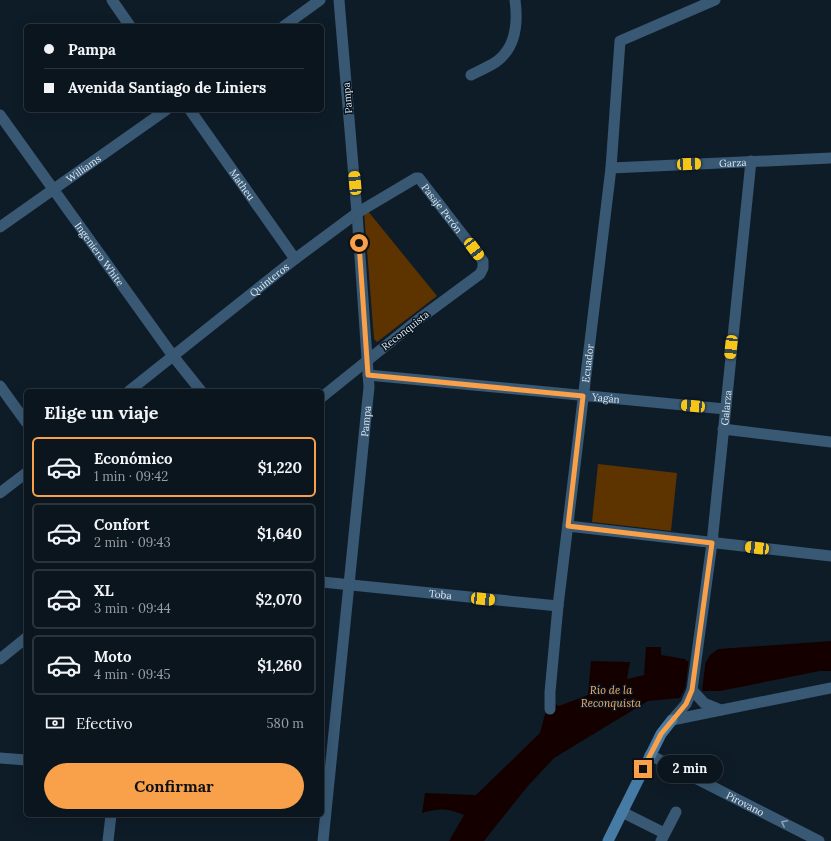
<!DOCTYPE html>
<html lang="es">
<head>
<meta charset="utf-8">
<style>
	body { margin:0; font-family:Lora,serif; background:#131e27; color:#f1f3f6; height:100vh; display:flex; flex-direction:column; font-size:15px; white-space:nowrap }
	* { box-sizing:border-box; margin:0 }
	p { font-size:13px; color:#999fa4 }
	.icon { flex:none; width:22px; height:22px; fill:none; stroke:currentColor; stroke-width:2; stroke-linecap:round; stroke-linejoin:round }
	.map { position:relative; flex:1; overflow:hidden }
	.details { position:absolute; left:24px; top:389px; width:300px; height:428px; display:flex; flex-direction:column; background:#0a151e; border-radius:6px; box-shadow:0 4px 16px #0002,0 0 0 1px #2a343c }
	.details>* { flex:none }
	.hud { position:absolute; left:24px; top:24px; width:300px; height:88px; border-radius:6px; box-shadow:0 4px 16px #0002,0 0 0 1px #2a343c; display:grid; align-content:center; height:88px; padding:0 20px; background:#0a151e }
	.end { position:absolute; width:18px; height:18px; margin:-9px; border:5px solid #f8a14a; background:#111; box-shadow:0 0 0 2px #111 }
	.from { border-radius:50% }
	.bubble { position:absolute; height:28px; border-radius:14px; background:#0a151e; box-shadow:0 4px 16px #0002,0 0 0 1px #2a343c; font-size:13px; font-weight:700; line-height:28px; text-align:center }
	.car { position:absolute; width:12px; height:24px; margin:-12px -6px; border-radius:5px; box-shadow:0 0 3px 1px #0007; background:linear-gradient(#f5c518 24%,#345 0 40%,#f5c518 0 76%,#345 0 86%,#f5c518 0) }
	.hud b { display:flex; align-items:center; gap:14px; height:38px; font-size:15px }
	.hud b+b { border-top:1px solid #2a343c }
	.hud i { width:10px; height:10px; background:#f1f3f6 }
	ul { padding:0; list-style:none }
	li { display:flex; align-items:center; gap:12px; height:60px; margin:0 8px 6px; padding:0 12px; border:2px solid #2a343c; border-radius:6px }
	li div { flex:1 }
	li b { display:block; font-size:15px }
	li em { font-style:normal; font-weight:700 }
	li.active { border-color:#f8a14a }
	li>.icon { width:36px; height:36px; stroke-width:1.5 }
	h2 { padding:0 20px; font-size:18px; line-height:48px }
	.pay { display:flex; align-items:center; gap:10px; height:44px; padding:0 20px; font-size:15px }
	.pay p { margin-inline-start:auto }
	.button { display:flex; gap:8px; margin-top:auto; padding:8px 20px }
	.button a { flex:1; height:46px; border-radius:24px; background:#f8a14a; color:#111; font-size:16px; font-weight:700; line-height:46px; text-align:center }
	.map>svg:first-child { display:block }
</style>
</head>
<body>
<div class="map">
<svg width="831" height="841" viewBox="0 0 831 841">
	<rect width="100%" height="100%" fill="#0e1c28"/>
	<g fill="#5d3300">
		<path d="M367,210L437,296L377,342L374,339L364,212Z"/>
		<path d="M598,464L677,473L671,531L592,522Z"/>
	</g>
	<path fill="#150000" d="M831,641V671H820L720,691H703L700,687L685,688L680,698L648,701L554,758L527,787L484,841H449L464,815C447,808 439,808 422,813L425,793L476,795L540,733L545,714L555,704L559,706L588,695L591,661L630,662L627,679L644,675L646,647H661V655L685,659L687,661L706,662L710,655L718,649Z"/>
	<path fill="#0e1c28" d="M706,658L702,691L685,689L689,659L705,660Z"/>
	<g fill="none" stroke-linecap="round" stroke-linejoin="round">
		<g stroke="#385873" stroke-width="11">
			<path d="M112,0L130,26"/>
			<path d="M284,26L320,0"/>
			<path d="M471,75C479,71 488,67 496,62C517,47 518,22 515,0"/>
			<path id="s1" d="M190,110L295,259"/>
			<path id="s2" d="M0,115L173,356L201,391"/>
			<path id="s3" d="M611,168L831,158"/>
			<path id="s4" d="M0,227L166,110"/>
			<path id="s5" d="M368,375L725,409"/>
			<path d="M0,386L26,422"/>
			<path id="s6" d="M129,391L295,259L357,213L416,178H419L483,261V268L480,274L419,319L322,397"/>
			<path d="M723,429L831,442"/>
			<path d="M0,493L26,473"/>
			<path d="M568,526L831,556"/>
			<path id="s7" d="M712,543L751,161"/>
			<path id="s8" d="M322,582L558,606"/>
			<path d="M0,659L26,638"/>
			<path id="s9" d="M550,709V692L558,606L611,168L620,41L715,0"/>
			<path d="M0,758L26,760"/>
			<path d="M622,812L664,833"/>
			<path d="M108,841L111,815"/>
			<path id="s10" d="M323,841L369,387L357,213L339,0"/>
			<path d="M661,841L676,812"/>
		</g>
		<g stroke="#385873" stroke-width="11">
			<path d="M692,690L704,703L721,710"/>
			<path d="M672,720L686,704L692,690L712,543"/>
			<path d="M672,720L831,688"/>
			<path id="s11" d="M650,755L819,841"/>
		</g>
		<path stroke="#467ba5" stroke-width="11" d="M608,841L661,734L672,720"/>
	</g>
	<defs><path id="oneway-chevron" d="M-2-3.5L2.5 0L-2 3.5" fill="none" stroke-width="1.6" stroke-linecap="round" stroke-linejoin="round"/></defs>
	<use stroke="#8ca1b2" href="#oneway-chevron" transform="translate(784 823) rotate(-153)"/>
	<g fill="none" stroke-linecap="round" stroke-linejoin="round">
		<path stroke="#f8a14a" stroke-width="5" d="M359,243L368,375L583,396L568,526L712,543L692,690L686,704L661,734L643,769"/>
	</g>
	<g text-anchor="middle" stroke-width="3" stroke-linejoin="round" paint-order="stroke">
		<g font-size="10" fill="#e0eaf2" stroke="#06131f">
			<text transform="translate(347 98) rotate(-95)" y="4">Pampa</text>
			<text dy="4" stroke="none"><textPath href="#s3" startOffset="122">Garza</textPath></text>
			<text dy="4" stroke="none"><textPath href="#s4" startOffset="102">Williams</textPath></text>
			<text dy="4" stroke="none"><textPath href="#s1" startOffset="91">Matheu</textPath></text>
			<text dy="4" stroke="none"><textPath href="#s6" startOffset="399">Pasaje Perón</textPath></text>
			<text dy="4" stroke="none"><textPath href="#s2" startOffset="171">Ingeniero White</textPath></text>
			<text dy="4" stroke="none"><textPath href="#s6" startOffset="179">Quinteros</textPath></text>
			<text transform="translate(405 330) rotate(-38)" y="4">Reconquista</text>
			<text dy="4" stroke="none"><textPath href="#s9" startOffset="348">Ecuador</textPath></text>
			<text dy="4" stroke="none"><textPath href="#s5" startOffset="239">Yagán</textPath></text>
			<text dy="4" stroke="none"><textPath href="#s7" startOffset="136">Galarza</textPath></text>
			<text dy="4" stroke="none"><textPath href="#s10" startOffset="422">Pampa</textPath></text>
			<text dy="4" stroke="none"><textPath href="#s8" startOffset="119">Toba</textPath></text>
			<text dy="4" stroke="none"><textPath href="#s11" startOffset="107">Pirovano</textPath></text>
		</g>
		<g font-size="11" font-style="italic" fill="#f9ac64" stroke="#06131f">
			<text x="611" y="694">Río de la<tspan x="611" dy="13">Reconquista</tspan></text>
		</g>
	</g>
</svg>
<i class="end from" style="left:359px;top:243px"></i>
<i class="end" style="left:643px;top:769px"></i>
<div class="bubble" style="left:657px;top:755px;width:66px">2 min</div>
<i class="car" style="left:689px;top:164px;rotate:87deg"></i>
<i class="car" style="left:355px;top:183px;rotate:355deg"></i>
<i class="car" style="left:474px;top:249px;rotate:143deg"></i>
<i class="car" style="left:731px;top:347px;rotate:186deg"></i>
<i class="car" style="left:693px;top:406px;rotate:275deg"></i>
<i class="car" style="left:757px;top:548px;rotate:277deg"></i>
<i class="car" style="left:483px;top:599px;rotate:96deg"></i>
<div class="hud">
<b><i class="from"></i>Pampa</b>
<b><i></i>Avenida Santiago de Liniers</b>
</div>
<section class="details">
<h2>Elige un viaje</h2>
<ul>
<li class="active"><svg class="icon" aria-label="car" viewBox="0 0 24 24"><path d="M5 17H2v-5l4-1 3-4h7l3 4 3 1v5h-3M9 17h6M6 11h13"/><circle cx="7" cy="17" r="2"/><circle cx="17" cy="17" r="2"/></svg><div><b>Económico</b><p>1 min · 09:42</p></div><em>$1,220</em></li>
<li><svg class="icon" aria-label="car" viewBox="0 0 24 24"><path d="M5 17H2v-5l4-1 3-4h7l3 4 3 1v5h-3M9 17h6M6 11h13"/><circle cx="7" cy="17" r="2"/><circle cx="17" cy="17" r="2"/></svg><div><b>Confort</b><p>2 min · 09:43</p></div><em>$1,640</em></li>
<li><svg class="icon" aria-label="car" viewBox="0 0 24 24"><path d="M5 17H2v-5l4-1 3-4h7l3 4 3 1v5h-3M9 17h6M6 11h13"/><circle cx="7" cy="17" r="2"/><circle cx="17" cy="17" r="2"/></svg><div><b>XL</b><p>3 min · 09:44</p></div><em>$2,070</em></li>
<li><svg class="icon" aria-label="car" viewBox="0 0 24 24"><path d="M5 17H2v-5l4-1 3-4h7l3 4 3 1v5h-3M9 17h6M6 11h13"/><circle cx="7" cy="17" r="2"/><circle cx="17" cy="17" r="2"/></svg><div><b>Moto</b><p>4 min · 09:45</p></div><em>$1,260</em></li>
</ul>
<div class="pay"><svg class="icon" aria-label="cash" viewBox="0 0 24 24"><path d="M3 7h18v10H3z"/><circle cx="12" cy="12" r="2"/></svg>Efectivo<p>580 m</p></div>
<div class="button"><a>Confirmar</a></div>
</section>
</div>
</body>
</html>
